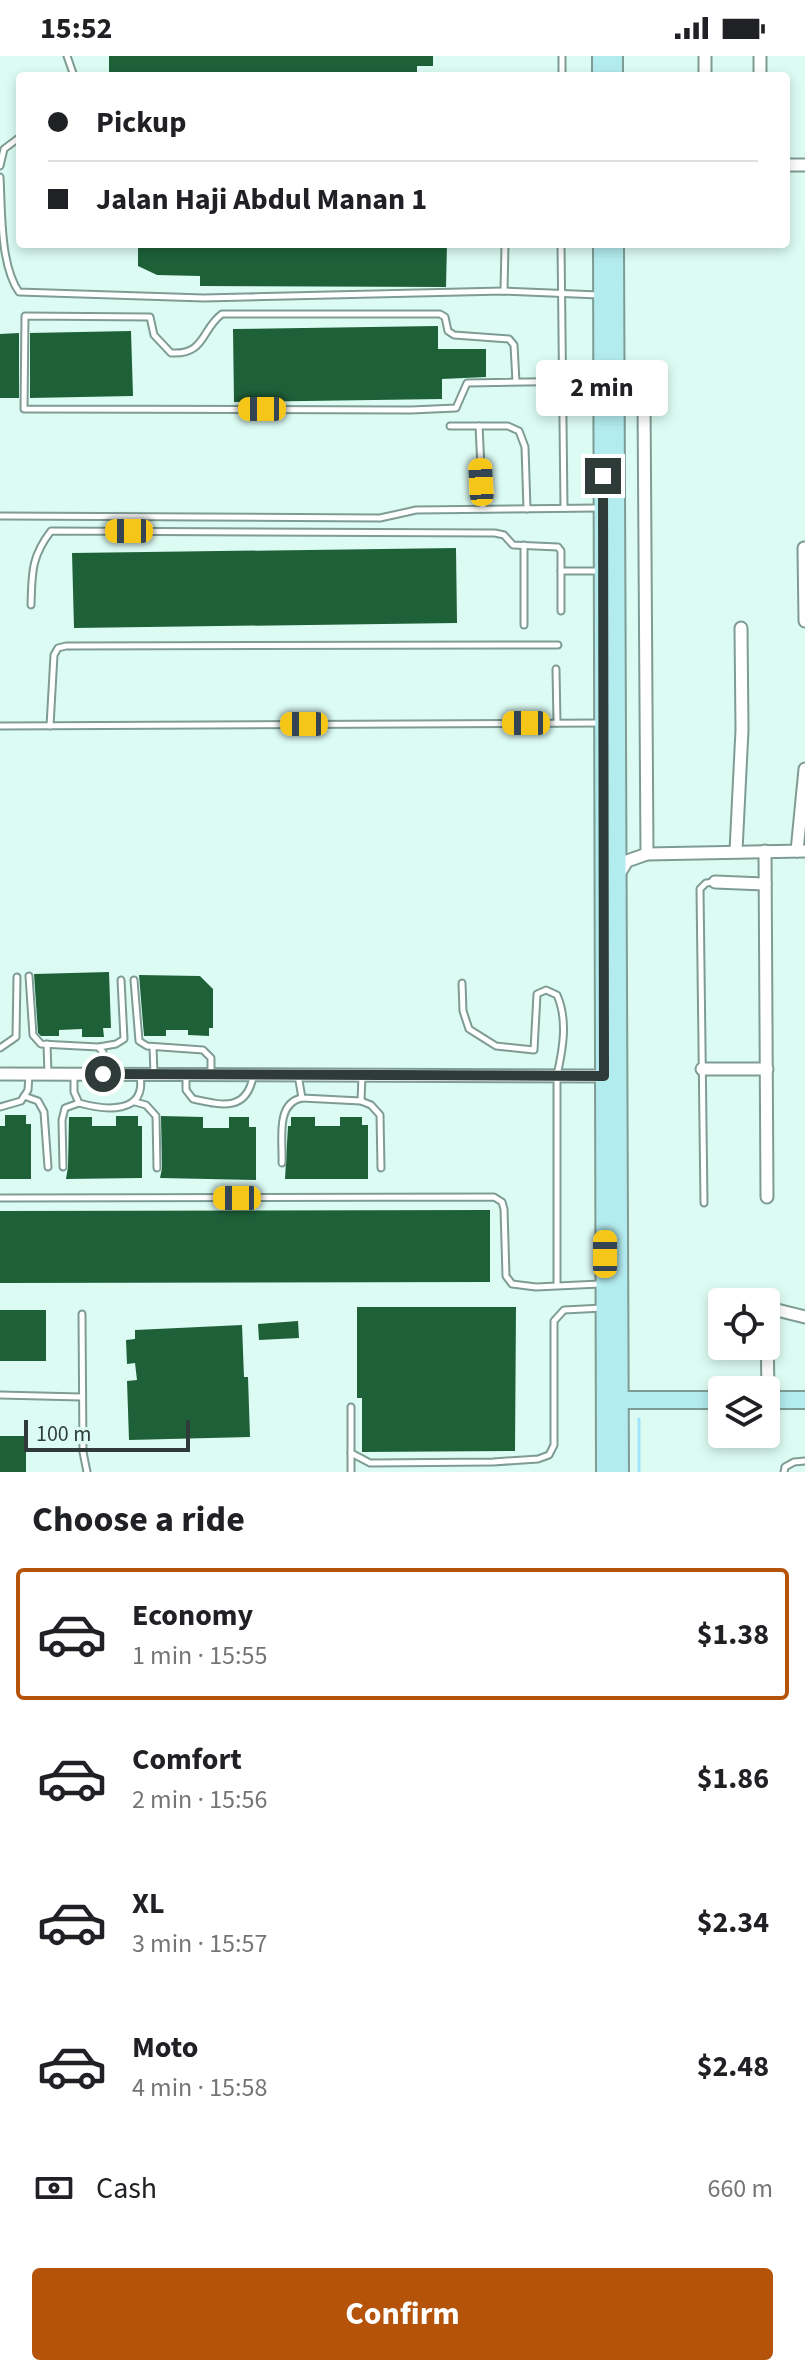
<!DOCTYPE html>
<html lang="en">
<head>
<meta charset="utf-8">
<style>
	body { margin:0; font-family:"Source Sans 3",sans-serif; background:#f6f6f6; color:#202124; height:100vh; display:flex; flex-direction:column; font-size:30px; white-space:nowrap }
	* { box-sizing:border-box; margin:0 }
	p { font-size:26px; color:#757577 }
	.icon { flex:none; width:44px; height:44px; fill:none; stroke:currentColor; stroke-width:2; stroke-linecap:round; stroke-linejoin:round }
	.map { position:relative; height:1416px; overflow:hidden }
	.side { display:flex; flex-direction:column; background:#fff; flex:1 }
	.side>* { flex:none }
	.banner { position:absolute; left:16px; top:16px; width:774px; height:176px; border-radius:8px; box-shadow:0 4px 12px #0003; display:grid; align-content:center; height:176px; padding:0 32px; background:#fff }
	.buttons { position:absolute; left:708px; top:1232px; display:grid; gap:16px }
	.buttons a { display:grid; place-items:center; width:72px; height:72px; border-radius:8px; background:#fff; box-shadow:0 4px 12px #0003; font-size:40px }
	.scale { position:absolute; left:24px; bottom:20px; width:166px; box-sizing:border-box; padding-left:8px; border:4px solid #2e3b38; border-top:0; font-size:22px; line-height:28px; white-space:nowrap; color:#2e3b38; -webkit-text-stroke:6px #dcfcf3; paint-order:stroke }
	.end { position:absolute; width:36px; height:36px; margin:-18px; border:10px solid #2e3b38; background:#fff; box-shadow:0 0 0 4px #fff }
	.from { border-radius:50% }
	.bubble { position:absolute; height:56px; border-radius:8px; background:#fff; box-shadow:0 4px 12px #0003; font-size:26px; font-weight:700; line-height:56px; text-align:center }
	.car { position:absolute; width:24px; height:48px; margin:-24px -12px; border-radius:10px; box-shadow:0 0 6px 2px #0007; background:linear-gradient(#f5c518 24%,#345 0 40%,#f5c518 0 76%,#345 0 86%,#f5c518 0) }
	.banner b { display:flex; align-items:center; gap:28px; height:76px; font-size:30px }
	.banner b+b { border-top:2px solid #e0e0e0 }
	.banner i { width:20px; height:20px; background:#202124 }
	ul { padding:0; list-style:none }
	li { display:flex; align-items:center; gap:24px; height:132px; margin:0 16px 12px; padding:0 16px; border:4px solid transparent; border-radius:8px }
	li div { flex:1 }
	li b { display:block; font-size:30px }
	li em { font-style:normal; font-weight:700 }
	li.on { border-color:#b45309 }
	li>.icon { width:72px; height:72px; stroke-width:1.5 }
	h2 { padding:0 32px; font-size:36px; line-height:96px }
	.pay { display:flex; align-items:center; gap:20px; height:88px; padding:0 32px; font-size:30px }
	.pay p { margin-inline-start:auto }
	.action { display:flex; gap:16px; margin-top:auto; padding:16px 32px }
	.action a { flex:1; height:92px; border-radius:8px; background:#b45309; color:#fff; font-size:32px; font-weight:700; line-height:92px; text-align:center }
	.status { display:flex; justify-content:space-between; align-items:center; height:56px; padding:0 40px; background:#fff; direction:ltr }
	.status svg { height:22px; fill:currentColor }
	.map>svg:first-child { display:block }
</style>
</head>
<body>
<div class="status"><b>15:52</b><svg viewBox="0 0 49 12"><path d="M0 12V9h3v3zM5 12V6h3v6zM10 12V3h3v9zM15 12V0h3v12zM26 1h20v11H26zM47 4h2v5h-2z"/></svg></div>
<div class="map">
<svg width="805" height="1416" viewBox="0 0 805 1416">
	<rect width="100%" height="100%" fill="#dcfcf3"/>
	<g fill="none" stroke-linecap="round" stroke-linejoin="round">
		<path stroke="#a1e4fd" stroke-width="3" d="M639,1363V1416"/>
	</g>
	<g fill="#1e6139">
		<path d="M109,0H433V10H417V20H109Z"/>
		<path d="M138,188H447L446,231L200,230V220L157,219L138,210Z"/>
		<path d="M438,270V293H486V321L442,323V343L234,346L233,273Z"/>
		<path d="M131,275L133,340L30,342V277Z"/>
		<path d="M19,277V342H0V278Z"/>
		<path d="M456,492L457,567L74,572L72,497Z"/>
		<path d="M109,916L111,972H103L104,981H82V973L59,974V980H41L38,977L34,918Z"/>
		<path d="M139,919L200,920L213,933V972H209V980L188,979V974H166V980H144Z"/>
		<path d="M5,1059H26V1068H31V1123H0V1070H5Z"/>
		<path d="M116,1060H138V1070H142V1122L66,1123L68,1111L69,1061H92V1070H116Z"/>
		<path d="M161,1060L203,1061V1072H229V1061H249V1071H256V1124L160,1122L162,1112Z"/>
		<path d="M291,1061H315V1070H340V1061H362V1069H368V1123H285L288,1070H291Z"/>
		<path d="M490,1154V1226L0,1227V1155Z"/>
		<path d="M357,1251H516L515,1395L362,1396V1342H357Z"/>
		<rect x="0" y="1254" width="46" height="51"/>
		<path d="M298,1265L299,1282L259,1284L258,1268Z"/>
		<path d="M242,1269L244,1321H248L250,1381L129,1384L127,1325L137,1324L135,1307L127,1308L126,1284L135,1283V1274Z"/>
		<rect x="0" y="1380" width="26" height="36"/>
	</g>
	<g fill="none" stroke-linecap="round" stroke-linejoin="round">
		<g stroke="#7e9c94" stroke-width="9">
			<g id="lane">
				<path d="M67,0L74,20"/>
				<path d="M562,0V20"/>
				<path d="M0,110L4,93L20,81"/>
				<path d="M0,121C2,156 0,209 19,236L204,242L504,235L599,239"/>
				<path d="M561,188L564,452"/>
				<path d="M504,235L505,188"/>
				<path d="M516,326L514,289L509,283L454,279L448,275L445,261L440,258H222C201,273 206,299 171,297L154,279L150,261L25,260L24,353L411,354L456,352L467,327C510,326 554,326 598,325"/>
				<path d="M450,370H508L519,375L525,391L527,453"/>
				<path d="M479,370L483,453"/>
				<path d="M0,460L380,462L416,454L598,452"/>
				<path d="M31,549C32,517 31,501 51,475L495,477L504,479L513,489L558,491L561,495V515"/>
				<path d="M561,555V515H602"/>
				<path d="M524,569V489"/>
				<path d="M556,613L557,667"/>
				<path d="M0,670L599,667"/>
				<path d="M50,670L54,599L58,592L66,590L558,589"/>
				<path d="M29,920L33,979L41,988L98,991L103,996V1018"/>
				<path d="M134,924L139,985L147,990L203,994L211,1002V1018"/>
				<path d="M462,927L463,955L469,973L496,990L534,994L537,938L546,934L557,939C568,964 563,993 557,1019V1229"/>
				<path d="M47,988L48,1018"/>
				<path d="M99,991L116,988L124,983L121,924"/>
				<path d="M153,991L154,1018"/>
				<path d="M0,992L16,981L17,921"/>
				<path d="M74,1019V1036L79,1047C104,1054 147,1059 140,1020"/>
				<path d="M186,1019V1034L193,1043C221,1049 246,1056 253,1021"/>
				<path d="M298,1019L302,1042L361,1045L362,1020"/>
				<path d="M24,1040L38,1045L44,1056L48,1111"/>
				<path d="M361,1045L371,1049L380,1059L381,1112"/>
				<path d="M135,1046L146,1049L156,1060L157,1112"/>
				<path d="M0,1051L21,1045L28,1034L29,1019"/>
				<path d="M282,1107C283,1085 275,1047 302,1042"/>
				<path d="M63,1111L62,1064L65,1052L79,1047"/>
				<path d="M0,1142L494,1141L502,1146L504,1153L506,1220L512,1228L536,1231L600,1228"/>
				<path d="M704,1147L700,833L706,827L715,826"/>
				<path d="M82,1258L83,1396L87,1416"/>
				<path d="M0,1339L81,1341"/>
				<path d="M351,1351V1416"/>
				<path d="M351,1397L370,1407L493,1406L538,1403L549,1399L554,1389V1265L564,1254L603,1252"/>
				<path d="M784,1416L785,1411L794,1406L805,1405"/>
			</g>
		</g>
		<g stroke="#7e9c94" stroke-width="15">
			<g id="street">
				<path d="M705,20V0"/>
				<path d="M760,20V0"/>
				<path d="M786,109H805"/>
				<path d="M616,335L639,337L644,343L647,798"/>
				<path d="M804,492L805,565"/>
				<path d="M736,795L742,674L741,572"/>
				<path d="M765,795L767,1141"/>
				<path d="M797,795L805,713"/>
				<path d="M619,818L627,805L647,798L805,795"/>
				<path d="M715,826L765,828"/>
				<path d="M702,1013H767"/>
				<path d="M0,1018L604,1020"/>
				<path d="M768,1344L767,1261L777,1254L805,1261"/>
			</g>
		</g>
		<g stroke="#7e9c94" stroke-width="20">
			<g id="secondary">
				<path d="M601,0V20"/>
				<path d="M614,0V20"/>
				<path d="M602,188L605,1416"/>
				<path d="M615,188L620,1416"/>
				<path d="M611,1344H722"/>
				<path d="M766,1344H805"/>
			</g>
		</g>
		<use href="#lane" stroke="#fff" stroke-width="5"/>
		<use href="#street" stroke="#fff" stroke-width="11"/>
		<use href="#secondary" stroke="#b3ecef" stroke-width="16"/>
	</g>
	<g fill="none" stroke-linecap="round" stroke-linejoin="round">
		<path stroke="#2e3b38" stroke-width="10" d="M103,1018L604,1020L603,420"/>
	</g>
</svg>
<div class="buttons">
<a><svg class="icon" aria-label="locate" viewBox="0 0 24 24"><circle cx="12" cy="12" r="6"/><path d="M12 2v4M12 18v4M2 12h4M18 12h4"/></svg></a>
<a><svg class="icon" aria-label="layers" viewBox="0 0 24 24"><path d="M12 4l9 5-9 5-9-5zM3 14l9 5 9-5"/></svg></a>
</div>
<div class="scale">100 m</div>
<i class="end from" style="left:103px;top:1018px"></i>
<i class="end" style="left:603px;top:420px"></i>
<div class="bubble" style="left:536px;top:304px;width:132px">2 min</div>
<i class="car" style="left:262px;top:353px;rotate:270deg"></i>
<i class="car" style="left:481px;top:426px;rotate:357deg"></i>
<i class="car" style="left:129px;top:475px;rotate:270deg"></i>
<i class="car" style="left:526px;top:667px;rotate:270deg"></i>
<i class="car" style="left:304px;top:668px;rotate:270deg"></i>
<i class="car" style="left:237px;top:1142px;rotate:270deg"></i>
<i class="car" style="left:605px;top:1198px;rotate:0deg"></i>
<div class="banner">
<b><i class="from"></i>Pickup</b>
<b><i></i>Jalan Haji Abdul Manan 1</b>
</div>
</div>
<section class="side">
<h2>Choose a ride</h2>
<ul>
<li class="on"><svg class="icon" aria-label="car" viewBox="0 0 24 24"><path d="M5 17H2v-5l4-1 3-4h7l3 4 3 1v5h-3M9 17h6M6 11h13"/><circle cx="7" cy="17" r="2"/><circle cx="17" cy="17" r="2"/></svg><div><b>Economy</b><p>1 min · 15:55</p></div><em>$1.38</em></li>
<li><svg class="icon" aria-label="car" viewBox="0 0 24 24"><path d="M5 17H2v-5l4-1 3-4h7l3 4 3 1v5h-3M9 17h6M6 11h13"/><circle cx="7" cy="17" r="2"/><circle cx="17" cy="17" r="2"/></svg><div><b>Comfort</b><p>2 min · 15:56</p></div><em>$1.86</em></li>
<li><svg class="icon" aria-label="car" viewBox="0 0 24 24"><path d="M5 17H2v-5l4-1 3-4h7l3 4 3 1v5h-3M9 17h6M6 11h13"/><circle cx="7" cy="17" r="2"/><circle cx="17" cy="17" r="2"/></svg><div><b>XL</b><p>3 min · 15:57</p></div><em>$2.34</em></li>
<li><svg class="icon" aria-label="car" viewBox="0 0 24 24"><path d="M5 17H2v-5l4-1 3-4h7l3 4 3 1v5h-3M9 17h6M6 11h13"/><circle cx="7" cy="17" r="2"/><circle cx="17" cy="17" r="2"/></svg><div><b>Moto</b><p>4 min · 15:58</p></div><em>$2.48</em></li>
</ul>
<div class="pay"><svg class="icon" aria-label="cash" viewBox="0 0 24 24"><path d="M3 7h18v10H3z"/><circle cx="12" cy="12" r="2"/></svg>Cash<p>660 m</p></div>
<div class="action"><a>Confirm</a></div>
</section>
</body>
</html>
